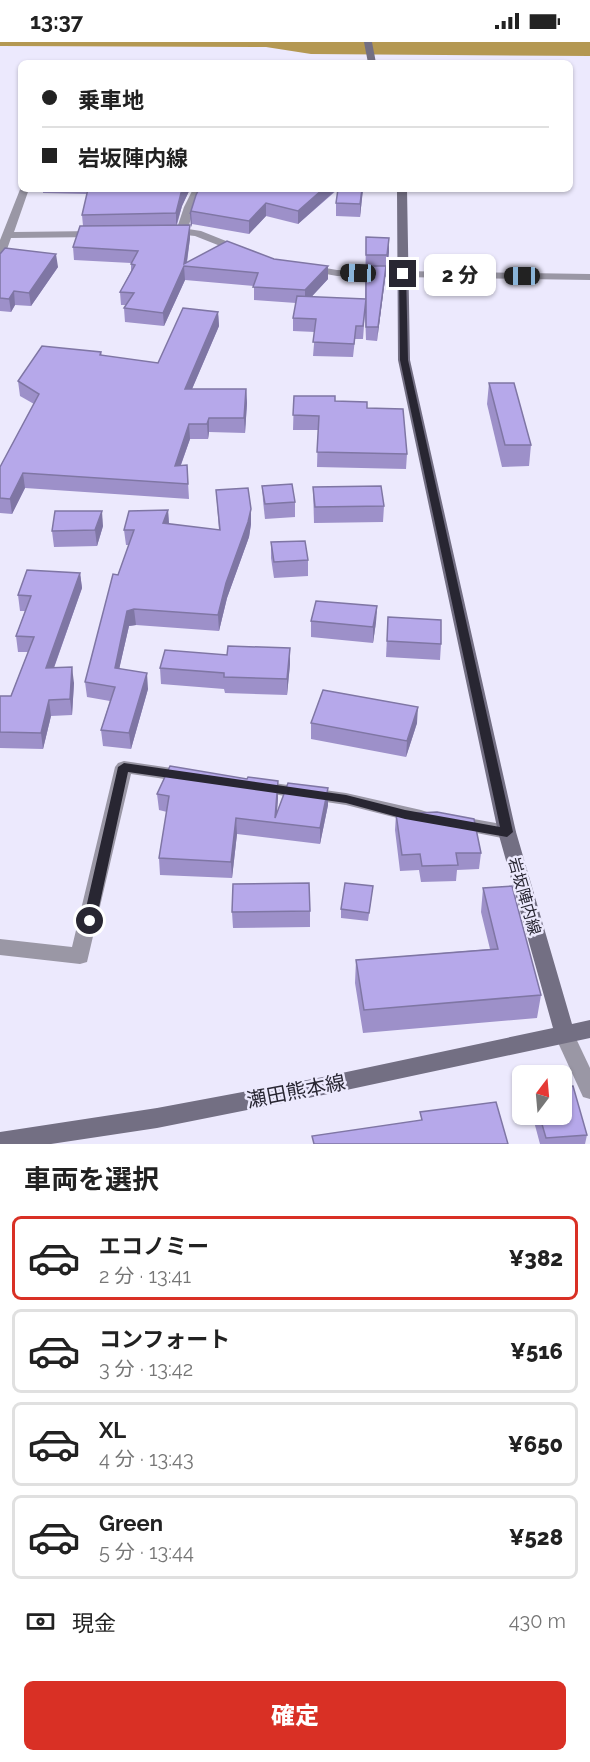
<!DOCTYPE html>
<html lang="ja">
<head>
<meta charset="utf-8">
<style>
	body { margin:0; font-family:Raleway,"Noto Sans JP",sans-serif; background:#f2f2f2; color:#222; height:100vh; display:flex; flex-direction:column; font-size:22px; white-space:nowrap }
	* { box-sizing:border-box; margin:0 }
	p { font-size:20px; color:#767676 }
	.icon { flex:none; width:33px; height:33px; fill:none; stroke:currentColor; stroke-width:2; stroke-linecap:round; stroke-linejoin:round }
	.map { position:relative; height:1102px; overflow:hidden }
	.drawer { display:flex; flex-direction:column; background:#fff; flex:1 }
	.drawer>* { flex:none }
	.guide { position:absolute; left:18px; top:18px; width:555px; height:132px; border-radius:9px; box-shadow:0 2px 4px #0004; display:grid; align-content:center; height:132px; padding:0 24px; background:#fff }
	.needle { width:39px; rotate:16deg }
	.tools { position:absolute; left:512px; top:1023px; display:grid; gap:12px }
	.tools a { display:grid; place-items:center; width:60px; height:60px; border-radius:9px; background:#fff; box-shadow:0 2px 4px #0004; font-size:30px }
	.end { position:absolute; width:27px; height:27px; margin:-14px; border:8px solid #282632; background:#fff; box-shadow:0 0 0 3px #fff }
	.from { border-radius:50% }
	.bubble { position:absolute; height:42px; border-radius:9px; background:#fff; box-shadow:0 2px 4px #0004; font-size:20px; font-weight:800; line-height:42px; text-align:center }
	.car { position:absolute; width:18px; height:36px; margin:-18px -9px; border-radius:8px; box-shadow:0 0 4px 2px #0007; background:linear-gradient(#222 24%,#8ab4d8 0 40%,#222 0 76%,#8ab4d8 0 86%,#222 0) }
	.guide b { display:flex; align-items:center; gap:21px; height:57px; font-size:22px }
	.guide b+b { border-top:2px solid #e0e0e0 }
	.guide i { width:15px; height:15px; background:#222 }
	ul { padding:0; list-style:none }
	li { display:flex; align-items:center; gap:18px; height:84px; margin:0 12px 9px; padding:0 12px; border:3px solid #e0e0e0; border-radius:9px }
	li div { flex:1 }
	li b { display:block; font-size:22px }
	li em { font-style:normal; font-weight:800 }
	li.current { border-color:#d93025 }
	li>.icon { width:54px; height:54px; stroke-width:1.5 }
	h2 { padding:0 24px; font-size:27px; line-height:72px }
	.pay { display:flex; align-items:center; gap:15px; height:66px; padding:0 24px; font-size:22px }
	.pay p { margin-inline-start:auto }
	.primary-button { display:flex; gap:12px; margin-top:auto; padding:12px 24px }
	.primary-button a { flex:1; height:69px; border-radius:9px; background:#d93025; color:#fff; font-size:24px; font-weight:800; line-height:69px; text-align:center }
	.status { display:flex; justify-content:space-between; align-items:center; height:42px; padding:0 30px; background:#fff; direction:ltr }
	.status svg { height:16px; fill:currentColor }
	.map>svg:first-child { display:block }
</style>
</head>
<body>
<div class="status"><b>13:37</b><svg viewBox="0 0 49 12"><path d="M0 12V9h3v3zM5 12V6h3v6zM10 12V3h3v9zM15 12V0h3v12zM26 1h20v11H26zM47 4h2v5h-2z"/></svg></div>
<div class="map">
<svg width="590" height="1102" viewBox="0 0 590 1102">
	<rect width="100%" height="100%" fill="#ece9fd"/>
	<path fill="#b49852" d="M0,0H590V14L311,12L266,5L0,4Z"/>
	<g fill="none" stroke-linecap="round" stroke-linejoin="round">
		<g fill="#9a97a5" fill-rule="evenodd">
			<path d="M21,145V147H29L14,190L96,189L101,192L96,195L11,196L5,213L0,216V198Z"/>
			<path d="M193,147H203L194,165L188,187L201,189L246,207V211H238L195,194L167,191V187L177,186L184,165Z"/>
			<path d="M308,223L337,228L590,232V238L337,234L304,228L302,226Z"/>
			<path d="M124,719L185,728L191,730L194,734L191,738L185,740L131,732L87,920L80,922L0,913V897L72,905L115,725L118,721Z"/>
			<path d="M259,739L346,751L421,768L427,770L430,775L427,780L421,782L346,763L253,749L250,745L253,741Z"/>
			<path d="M457,774L507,783L513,785L516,790L513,795L507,797L451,786L448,781L451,776Z"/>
		</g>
		<path fill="#9a97a5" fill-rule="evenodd" d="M565,985L572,988L590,1026V1057L583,1055L555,994L558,988Z"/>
		<g fill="#736f83" fill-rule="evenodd">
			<path d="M364,0H372L376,21H368Z"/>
			<path d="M397,147H407L410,318L516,790L572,982L590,978V996L323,1053L157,1086L51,1102H0V1090L157,1066L323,1035L553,986L498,790L398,318Z"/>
		</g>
	</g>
	<g fill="#9d90c9">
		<path d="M43,147H190L182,164L177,183H190V196L187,221L328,237L311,255L365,257L366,195L389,210L387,227H386L385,237L377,299L366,298L365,270L363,297H355L353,315L313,314L315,290L293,289V276L296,261L254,258V244L185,238L164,284L125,280L124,266L126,263H121L120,250L131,229V221L74,218L73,205L83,184L82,173L87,152L43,151Z"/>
		<path d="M199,147L337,148L298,182L266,174L249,192L192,182L191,185L190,172Z"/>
		<path d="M338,147H363L360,175L336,174V161Z"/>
		<path d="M0,212L58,225L31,264L15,263L11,270L0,269Z"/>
		<path d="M218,270L219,284L192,347H246L247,361L245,391L209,390L208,397H190L181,423H187L189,457L25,446L12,472L0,471V425L34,362L20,354L18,339L101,310L102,314L158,321Z"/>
		<path d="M489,341L531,403L529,424L502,425L487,362Z"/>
		<path d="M294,354L335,359L367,366L407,412L406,427L317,425L318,388H293Z"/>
		<path d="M262,444L295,460V475L265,477L263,459Z"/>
		<path d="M313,445L384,464L383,480L314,481Z"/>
		<path d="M216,448L251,482L249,495L227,556L219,589L136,583L129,584L119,627L148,647L131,707L103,704L101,688L110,659L87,655L85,640L118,533L129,503H126L124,488L168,468L169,482L219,488Z"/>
		<path d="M103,484L97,504L54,505L52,489Z"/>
		<path d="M271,500L308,518V534L274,536L271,516Z"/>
		<path d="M80,531L82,546L54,626L74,641L72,673L51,674L43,707L0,706V654H11L28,610H18L16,594L25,569H20L18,553Z"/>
		<path d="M377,564L376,580L373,601L311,595V579Z"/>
		<path d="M388,575L441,602L440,618L386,615Z"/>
		<path d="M227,613L290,622L287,653L225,651L224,647L161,642L160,626Z"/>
		<path d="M311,681H417L406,715L311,697Z"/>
		<path d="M157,752L278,756L277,770L328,763L320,802L237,792L232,836L160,833L159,816L167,770L159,768Z"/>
		<path d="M396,772L481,811L479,827L457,828L456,839L421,840L419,828L400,829L395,788Z"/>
		<path d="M483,846L541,953L537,976L363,991L355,941L356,918L490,907L481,870Z"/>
		<path d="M372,852L368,879L341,876V867Z"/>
		<path d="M310,869V885L233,886L232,870Z"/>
		<path d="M532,1072H561L587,1093L585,1102H540Z"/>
	</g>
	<g fill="#7f76a4">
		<path d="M183,147H190L182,164L176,184V171L181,151Z"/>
		<path d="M323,147H337L298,182V169Z"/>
		<path d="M362,147H363L360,175V162Z"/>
		<path d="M266,161V174L249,192V179Z"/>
		<path d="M191,169L192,182L191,185L190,172Z"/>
		<path d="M190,183V196L186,225H184Z"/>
		<path d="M389,196V210L387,227V213Z"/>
		<path d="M56,212L58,225L31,264L29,251Z"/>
		<path d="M184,224L185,238L164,284L163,271Z"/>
		<path d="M328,224V237L305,262V248Z"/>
		<path d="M386,224L385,237L377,299L378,285Z"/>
		<path d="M14,249L15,263L11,270L9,257Z"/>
		<path d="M218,270L219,284L186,361L185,347Z"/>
		<path d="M246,347L247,361L245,391L244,376Z"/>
		<path d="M209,376V390L208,397L207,382Z"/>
		<path d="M189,382L190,397L175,439V424Z"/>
		<path d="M23,431L25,446L12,472L10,457Z"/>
		<path d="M251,467V482L249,495L227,556L219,589L218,573L226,541Z"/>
		<path d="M168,468L169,483L163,481Z"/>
		<path d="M102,469L103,484L97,504L95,488Z"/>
		<path d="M80,531L82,546L48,642L46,626Z"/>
		<path d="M377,564L376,580L373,601V585Z"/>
		<path d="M134,567L136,583L129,584L116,641L115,626L127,569Z"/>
		<path d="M290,606V622L287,653V637Z"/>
		<path d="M72,625L74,641L72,673L70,657Z"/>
		<path d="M147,631L148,647L131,707L129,691Z"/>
		<path d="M49,658L51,674L43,707L41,691Z"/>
		<path d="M418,665L417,681L406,715L407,699Z"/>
		<path d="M278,739V756L276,781L275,780Z"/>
		<path d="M328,746V763L320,802V786Z"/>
		<path d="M236,776L237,792L232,836L231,820Z"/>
	</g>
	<g fill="#b6a8ea" stroke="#7f76a4" stroke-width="1.5">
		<path d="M88,147H183L181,151L176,171L82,173Z"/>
		<path d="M199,147H323L298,169L266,161L249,179L191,169L190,172L196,153Z"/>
		<path d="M338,147H362L360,162L336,161Z"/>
		<path d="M190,183L184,222L227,199L274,217L328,224L305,248L253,245L258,231L184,224L163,271L124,266L134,251L120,250L135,223L131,222L138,209L73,205L80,184Z"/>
		<path d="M366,195L389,196L387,213H366Z"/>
		<path d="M5,206L56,212L29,251L14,249L9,257L0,256V212Z"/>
		<path d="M366,224H386L378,285H366V257L363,284H356L354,302L313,300L316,277L293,276L297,254L366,257Z"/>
		<path d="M183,266L218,270L185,347H246L244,376H209L207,382H189L175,424L187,423L188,442L23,431L10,457L0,456V425L39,352L18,339L42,304L101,310L100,313L158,321Z"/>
		<path d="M489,341H514L531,403H505Z"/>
		<path d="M294,354H335V359L367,360V366L403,367L407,412L317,410L319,374L293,373Z"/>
		<path d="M292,442L295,460L265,462L262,444Z"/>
		<path d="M381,444L384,464L315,465L313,445Z"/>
		<path d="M248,446L251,467L248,480L226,541L218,573L134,567L127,569L115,626L147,631L129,691L101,688L115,645L85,640L113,532L118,533L134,488H124L129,469L168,468L163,481L220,488L216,448Z"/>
		<path d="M55,469H102L95,488L52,489Z"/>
		<path d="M305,499L308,518L274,520L271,500Z"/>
		<path d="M27,528L80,531L46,626L72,625L70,657L49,658L41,691L0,690V654H11L34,595L16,594L31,554L18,553Z"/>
		<path d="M316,559L377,564L373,585L311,579Z"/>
		<path d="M388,575L441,578V602L387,599Z"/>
		<path d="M228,604L290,606L287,637L224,635V631L160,626L165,608L227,613Z"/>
		<path d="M323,648L418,665L407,699L311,681Z"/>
		<path d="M170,724L247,737L248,735L278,739L275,776L288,741L328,746L320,786L236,776L231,820L159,816L169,754L157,752Z"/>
		<path d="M437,770L474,777L481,811H456L458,823L422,824L420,812L402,813L396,772Z"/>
		<path d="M309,841L310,869L232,870L233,842Z"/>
		<path d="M345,841L373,844L369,871L341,867Z"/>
		<path d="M512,844L541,953L364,968L356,918L498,907L483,846Z"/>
		<path d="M573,1044L587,1093L546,1096L539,1072H561V1045Z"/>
		<path d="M496,1060L508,1102H314L312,1094L422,1078L420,1070Z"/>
	</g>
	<path fill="#282632" d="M403,230L406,232L408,318L513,790L507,795L405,777L346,761L128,730L96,879L94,882H85L83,879L118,725L124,721L346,753L405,768L500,785L400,318L399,232Z"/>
	<g text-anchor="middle" stroke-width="5" stroke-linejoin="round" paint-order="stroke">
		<g font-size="16" fill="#282632" stroke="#ece9fd">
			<text transform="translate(525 854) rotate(74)" y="6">岩坂陣内線</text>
		</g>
		<g font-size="20" fill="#282632" stroke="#ece9fd">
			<text transform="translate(296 1049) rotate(-11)" y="7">瀬田熊本線</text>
		</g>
	</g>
</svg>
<div class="tools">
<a><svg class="needle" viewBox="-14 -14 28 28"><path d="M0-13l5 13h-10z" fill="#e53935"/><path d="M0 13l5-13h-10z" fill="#767676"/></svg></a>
</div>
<i class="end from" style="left:90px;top:879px"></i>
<i class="end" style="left:403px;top:232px"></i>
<div class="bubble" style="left:424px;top:212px;width:72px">2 分</div>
<i class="car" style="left:358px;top:231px;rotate:272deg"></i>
<i class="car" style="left:522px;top:234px;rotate:270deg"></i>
<div class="guide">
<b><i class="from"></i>乗車地</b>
<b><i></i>岩坂陣内線</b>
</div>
</div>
<section class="drawer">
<h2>車両を選択</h2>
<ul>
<li class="current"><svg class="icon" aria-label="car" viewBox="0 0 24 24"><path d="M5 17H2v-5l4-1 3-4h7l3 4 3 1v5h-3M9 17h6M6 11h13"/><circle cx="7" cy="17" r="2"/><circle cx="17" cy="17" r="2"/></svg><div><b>エコノミー</b><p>2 分 · 13:41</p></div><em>¥382</em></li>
<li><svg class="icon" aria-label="car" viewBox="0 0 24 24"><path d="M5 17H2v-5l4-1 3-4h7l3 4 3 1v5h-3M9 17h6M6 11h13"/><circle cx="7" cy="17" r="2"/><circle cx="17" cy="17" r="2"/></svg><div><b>コンフォート</b><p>3 分 · 13:42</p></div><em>¥516</em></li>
<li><svg class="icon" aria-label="car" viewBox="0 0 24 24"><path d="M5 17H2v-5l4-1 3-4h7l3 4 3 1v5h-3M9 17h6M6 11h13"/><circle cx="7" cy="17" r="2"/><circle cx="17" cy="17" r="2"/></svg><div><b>XL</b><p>4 分 · 13:43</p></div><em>¥650</em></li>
<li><svg class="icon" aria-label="car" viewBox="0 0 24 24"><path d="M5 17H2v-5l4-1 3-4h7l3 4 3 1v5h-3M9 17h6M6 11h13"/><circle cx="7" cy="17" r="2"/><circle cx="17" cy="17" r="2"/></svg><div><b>Green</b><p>5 分 · 13:44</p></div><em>¥528</em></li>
</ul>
<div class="pay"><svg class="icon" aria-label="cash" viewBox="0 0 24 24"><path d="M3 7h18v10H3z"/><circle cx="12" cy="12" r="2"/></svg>現金<p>430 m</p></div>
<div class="primary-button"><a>確定</a></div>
</section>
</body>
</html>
